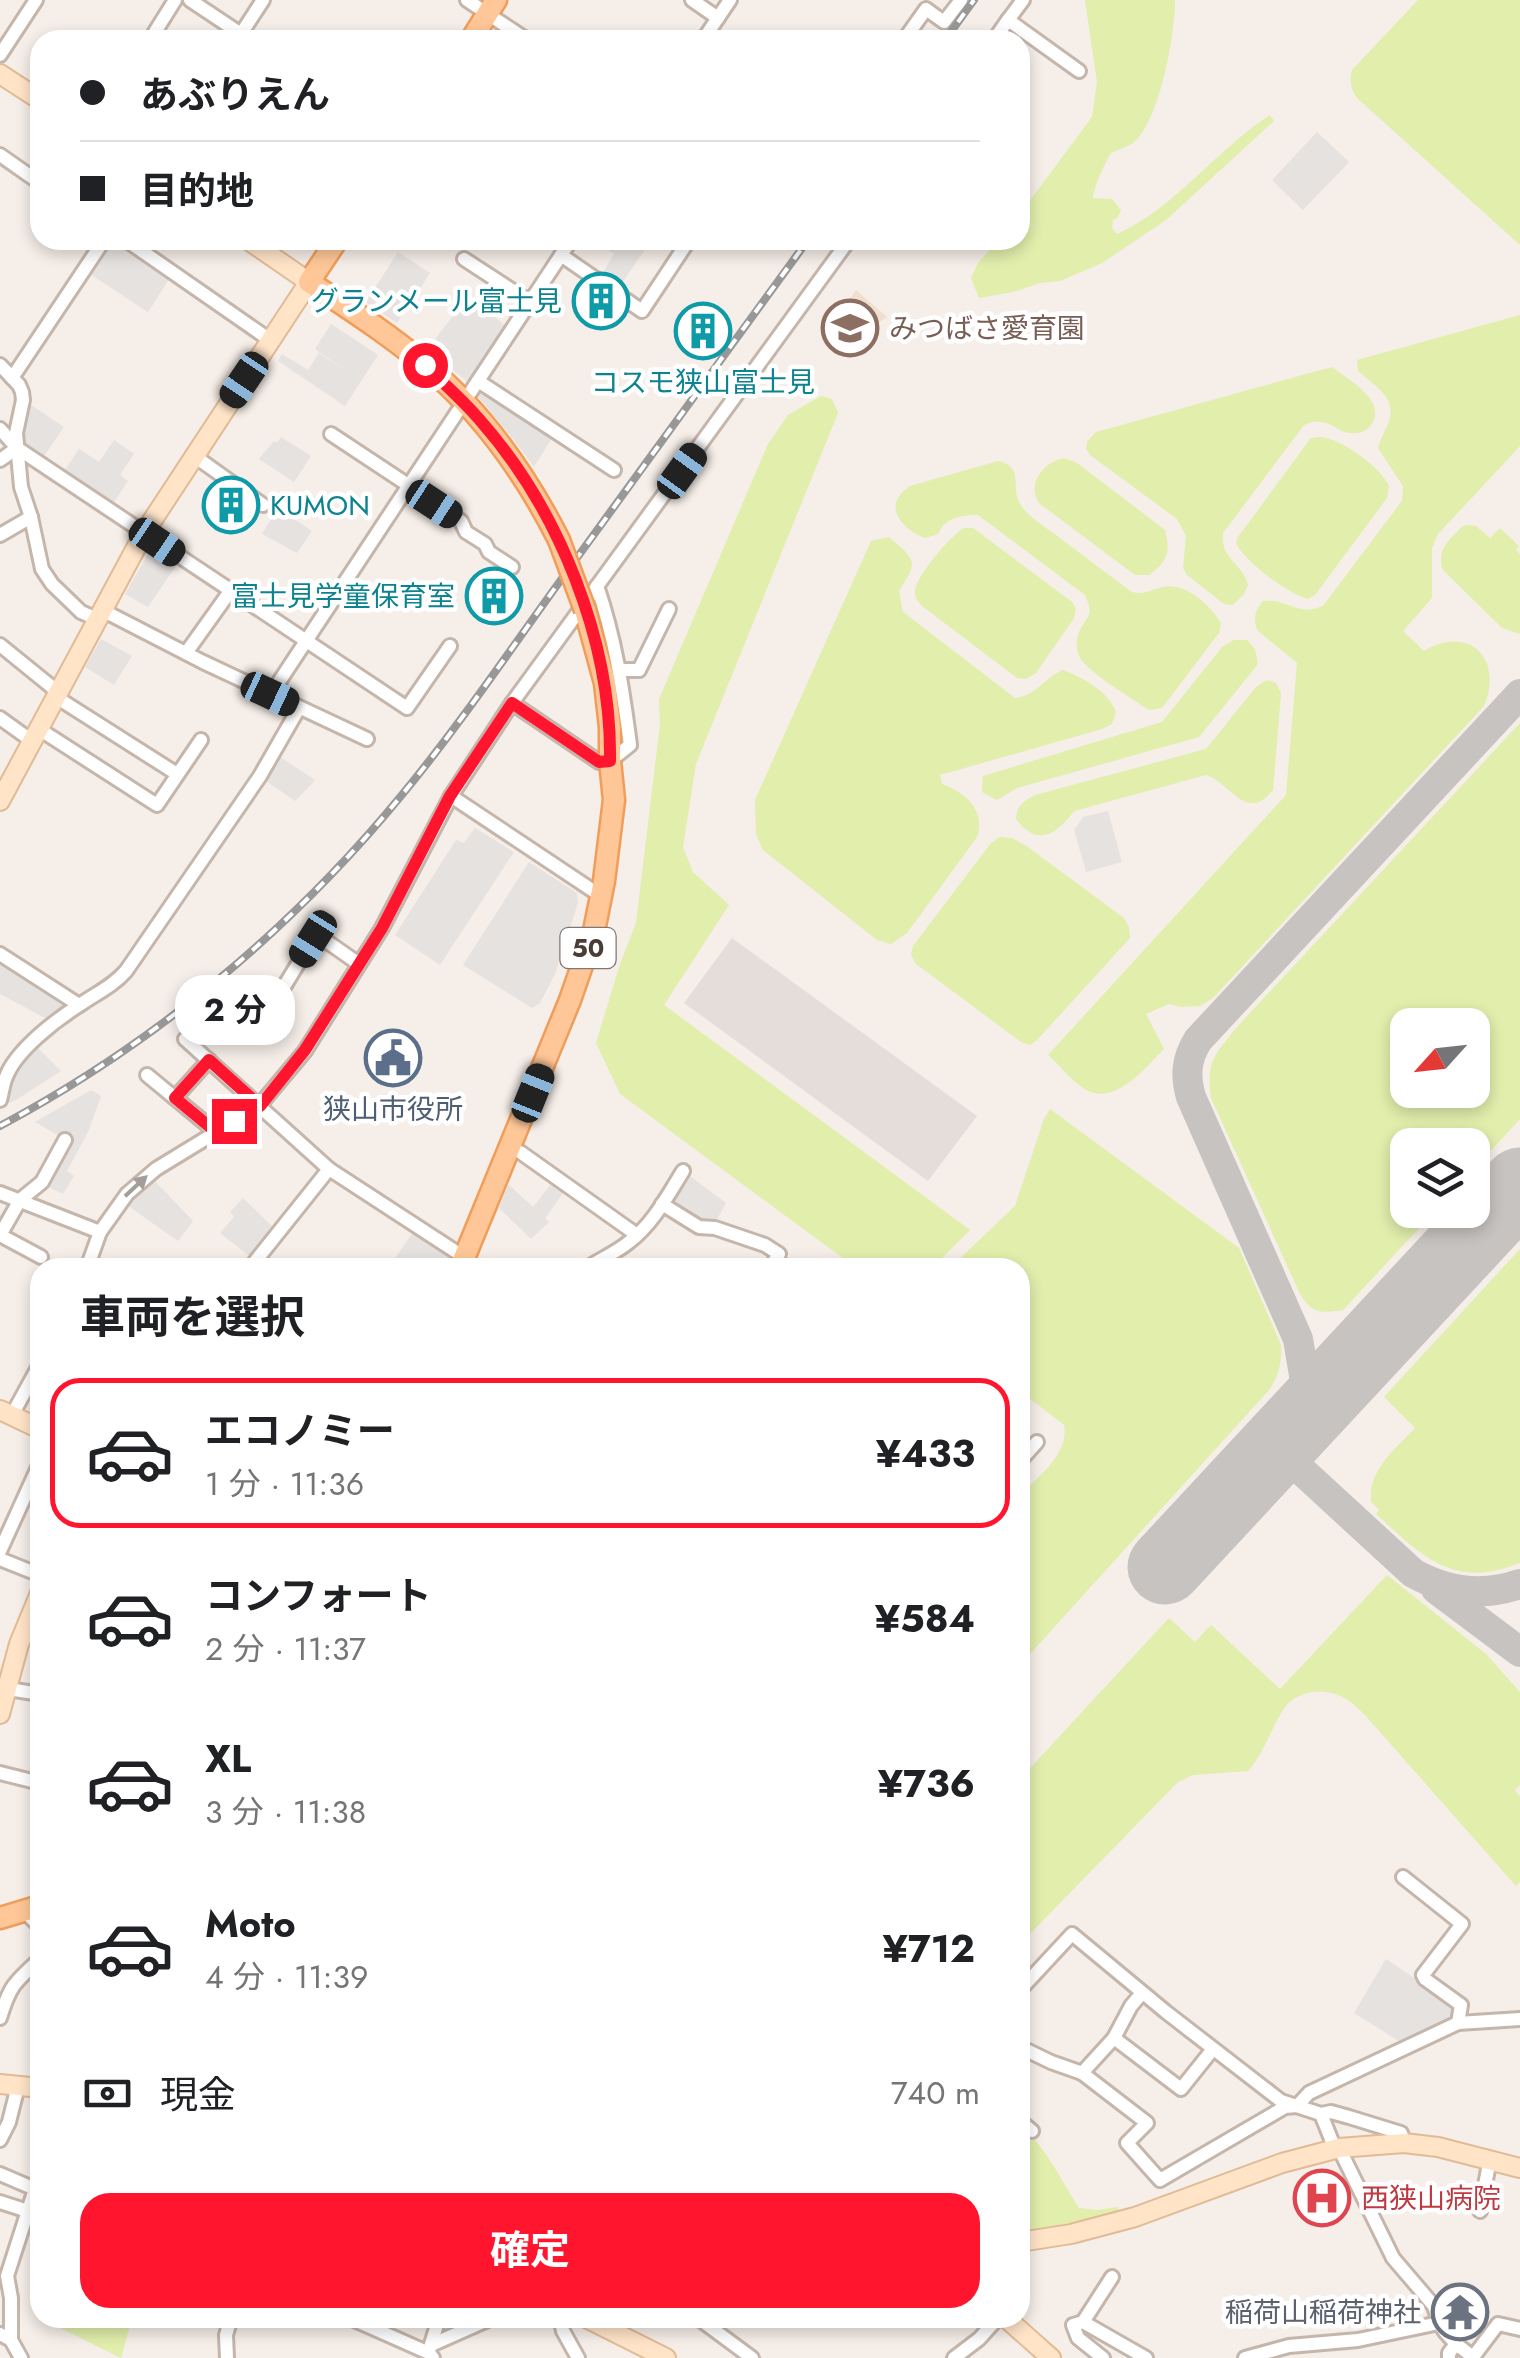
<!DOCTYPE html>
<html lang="ja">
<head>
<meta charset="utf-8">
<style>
	body { margin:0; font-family:Jost,"Noto Sans JP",sans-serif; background:#f6f6f6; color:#202124; height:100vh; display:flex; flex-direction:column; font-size:38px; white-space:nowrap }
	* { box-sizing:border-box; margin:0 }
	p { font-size:32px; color:#757577 }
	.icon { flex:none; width:55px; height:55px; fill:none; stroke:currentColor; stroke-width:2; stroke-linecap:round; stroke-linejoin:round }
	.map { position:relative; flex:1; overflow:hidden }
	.sheet { position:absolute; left:30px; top:1258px; width:1000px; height:1070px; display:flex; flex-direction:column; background:#fff; border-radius:30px; box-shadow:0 5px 15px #0003 }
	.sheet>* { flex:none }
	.hud { position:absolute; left:30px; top:30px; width:1000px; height:220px; border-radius:30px; box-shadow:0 5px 15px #0003; display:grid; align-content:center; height:220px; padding:0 50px; background:#fff }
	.needle { width:65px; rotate:243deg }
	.buttons { position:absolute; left:1390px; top:1008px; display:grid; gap:20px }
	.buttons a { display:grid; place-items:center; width:100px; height:100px; border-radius:20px; background:#fff; box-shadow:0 5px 15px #0003; font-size:50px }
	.end { position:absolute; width:45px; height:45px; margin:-22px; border:12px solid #ff152e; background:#fff; box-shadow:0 0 0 5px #fff }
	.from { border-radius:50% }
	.bubble { position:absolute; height:70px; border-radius:30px; background:#fff; box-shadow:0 5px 15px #0003; font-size:32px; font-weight:700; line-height:70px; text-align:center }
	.car { position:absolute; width:30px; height:60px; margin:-30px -15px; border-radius:12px; box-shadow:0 0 8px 2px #0007; background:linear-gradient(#222 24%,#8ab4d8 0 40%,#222 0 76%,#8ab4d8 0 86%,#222 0) }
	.hud b { display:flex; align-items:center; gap:35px; height:95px; font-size:38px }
	.hud b+b { border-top:2px solid #e0e0e0 }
	.hud i { width:25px; height:25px; background:#202124 }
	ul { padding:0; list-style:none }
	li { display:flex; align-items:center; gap:30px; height:150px; margin:0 20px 15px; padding:0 30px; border:5px solid transparent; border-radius:30px }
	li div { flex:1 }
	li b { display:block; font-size:38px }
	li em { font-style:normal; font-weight:700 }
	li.selected { border-color:#ff152e }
	li>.icon { width:90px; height:90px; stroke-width:1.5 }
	h2 { padding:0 50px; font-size:45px; line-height:120px }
	.pay { display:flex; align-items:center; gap:25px; height:110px; padding:0 50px; font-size:38px }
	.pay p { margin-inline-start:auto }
	.cta { display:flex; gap:20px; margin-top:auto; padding:20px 50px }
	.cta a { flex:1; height:115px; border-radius:30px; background:#ff152e; color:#fff; font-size:40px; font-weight:700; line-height:115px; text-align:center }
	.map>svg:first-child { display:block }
</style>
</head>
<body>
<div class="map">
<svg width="1520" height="2358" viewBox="0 0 1520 2358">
	<rect width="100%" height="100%" fill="#f6eee8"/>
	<path fill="#e5ddd9" d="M732,938L977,1116L928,1181L684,1003Z"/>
	<path fill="#f0dfd0" d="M856,290L887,317L837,349L822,339Z"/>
	<g fill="#e1eeac" fill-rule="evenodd">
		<path d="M1085,0H1175C1175,34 1160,121 1133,143C1127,147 1117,150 1111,153C1104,165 1094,185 1093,198L1112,199L1121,210L1118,217L1113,220L1112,228L1117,234C1174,209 1217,149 1270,115L1274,121L1166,220L1102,263L1060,281L1040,283L1013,292L979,298L971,278L978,263L998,240H1020V214L1092,117L1097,82Z"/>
		<path d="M1418,0H1520V245L1356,97C1351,87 1349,81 1352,70Z"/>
		<path d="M1520,315V446L1438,534L1432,548V598L1403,631L1424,651C1469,624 1504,659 1484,706L1213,998L1200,1006L1182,1007L1169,1004L1146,1014L1164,1049C1147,1066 1119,1102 1091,1092C1075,1086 1061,1066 1048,1055L1286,795L1297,663L1257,630C1253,617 1255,611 1263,601C1287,598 1297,617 1323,606L1402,501L1403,486L1378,448C1380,439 1384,433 1388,424C1399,399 1375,386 1358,371L1357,360Z"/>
		<path d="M1332,367C1347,379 1382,397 1374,420C1371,427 1364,433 1356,433C1335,435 1329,413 1304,425L1223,533C1220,560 1242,562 1248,585L1244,594L1233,605L1224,604L1187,575L1183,568L1186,536L1177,519L1090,455L1086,449L1087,442L1096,432Z"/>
		<path d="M821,396L832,399L838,413L696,764L683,847L693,872L729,905L664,1005L970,1230L933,1267H855L620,1094L596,1043L620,964L636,923L660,724L659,699L768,444L788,415Z"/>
		<path d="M1319,437C1341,438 1379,466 1389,486L1387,498L1315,595L1308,599C1288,594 1244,561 1236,543L1238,537L1311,438Z"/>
		<path d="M1064,458L1077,463L1165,530C1171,553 1167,561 1149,575H1135L1039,503C1026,483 1044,462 1064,458Z"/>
		<path d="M998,461C1025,467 1010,487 1020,504C1028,517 1044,526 1056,535C1081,554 1106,573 1132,592C1145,595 1150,590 1163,587C1185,582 1210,605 1221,623L1219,633L1162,708L1150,710L1144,707C1127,695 1098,678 1084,663C1076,655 1075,642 1079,632C1087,615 1095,617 1085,595L978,515C961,515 946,517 938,534L925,538C901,529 881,505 910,486Z"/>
		<path d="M1467,525L1476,526L1490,538L1500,528L1519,546L1516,550L1520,554V634L1502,628L1443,570C1436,549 1449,540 1463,526Z"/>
		<path d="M964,528H973L1072,602L1076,609L1074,618L1036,673L1026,679L1017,678L922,606C917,600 915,599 915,591C916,576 951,535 964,528Z"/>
		<path d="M889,537C916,561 919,560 899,591L903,612L1015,698C1036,696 1044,678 1063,670C1082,677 1109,692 1116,712L1112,724L1102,729L940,775L942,784C965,792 986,811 977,837L907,933L891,944L877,940L763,850L756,834L755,800L871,541Z"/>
		<path d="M1234,640H1247L1255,649L1258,664L1199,737L1017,788L997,800L982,792L983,776L1162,722L1223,646Z"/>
		<path d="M1267,680L1276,683L1281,693L1273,790C1246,824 1230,782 1206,775L1074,811C1057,834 1038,848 1016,819C1017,805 1023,802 1035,795L1206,749L1256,687Z"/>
		<path d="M1520,723V1119L1473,1170L1472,1145H1408V1210H1436L1343,1310C1321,1313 1313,1315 1300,1294L1211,1098C1206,1062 1214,1056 1236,1028ZM1408,1025H1472V1090H1408Z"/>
		<path d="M1000,837L1012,838L1025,845L1124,918L1129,927L1130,938L1037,1040L1030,1045L1021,1042L916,964L911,955L913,946L991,843Z"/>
		<path d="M1050,1109L1239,1248L1281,1345C1282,1362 1279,1376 1269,1390L1020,1665V1496C1038,1476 1070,1453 1064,1425L1020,1391V1268L951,1267L1015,1206L1044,1119Z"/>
		<path d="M1520,1249V1563C1453,1590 1422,1556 1376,1514L1379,1510L1371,1502C1368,1469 1395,1450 1415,1428L1384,1397Z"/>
		<path d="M1387,1575L1486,1654L1520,1692V1785L1515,1790L1520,1797V1882L1516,1886L1364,1714C1358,1709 1352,1702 1346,1699C1325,1686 1296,1690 1283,1710C1270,1731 1264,1753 1248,1771L1193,1775L1178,1782L1020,1944V1779L1169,1618L1195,1642L1211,1625L1280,1689Z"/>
		<path d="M1020,2125C1046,2147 1061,2180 1079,2208L1098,2210L1118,2207L1119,2213L1020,2233Z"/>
		<path d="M56,2318H132L121,2358L52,2324Z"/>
	</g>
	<g fill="#e6e2e0">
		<path d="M1317,132L1349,162L1303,210L1272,180Z"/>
		<path d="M108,240H118L171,276L148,312L87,272Z"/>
		<path d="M596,240H630L644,251L619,287L602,274L614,254Z"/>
		<path d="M398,252L430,273L397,323L366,302Z"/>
		<path d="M468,296L508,328L467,381L427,350Z"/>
		<path d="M331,324L378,355L345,406L278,361L282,354L308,370L319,353L351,374L315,349Z"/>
		<path d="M479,386L554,435L534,467L513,439L475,393Z"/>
		<path d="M28,403L64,427L42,459L20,445Z"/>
		<path d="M281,437L311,456L294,482L259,459L274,441L277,443Z"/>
		<path d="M114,440L134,454L120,475L128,481L112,505L63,473L79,449L99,462Z"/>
		<path d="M278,508L312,531L297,553L262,534Z"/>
		<path d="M153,545L179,561L148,607L125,594Z"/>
		<path d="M101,639L132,656L114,685L85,667Z"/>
		<path d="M277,755L315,780L295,801L262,778Z"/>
		<path d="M1108,811L1122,862L1086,872L1074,830L1083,817Z"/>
		<path d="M475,828L514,852L440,965L395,935L456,840L464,843Z"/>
		<path d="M529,862L577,893L578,903L555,974L540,1003L532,1008L463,965Z"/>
		<path d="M0,960L68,1001L49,1020L0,994Z"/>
		<path d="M35,1045L61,1071L16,1100L3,1105L8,1079Z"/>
		<path d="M91,1090L101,1096L88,1132L67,1171L74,1176L63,1194L44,1185L68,1141L35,1122Z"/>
		<path d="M686,1173L726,1203L715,1223H701L670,1204Z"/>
		<path d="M152,1178L193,1221L178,1241L124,1203Z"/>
		<path d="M554,1180L566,1189L545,1218L549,1222L531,1239L499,1208L508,1184L533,1207Z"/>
		<path d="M243,1198L275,1229L252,1258L220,1233L234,1217L230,1212Z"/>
		<path d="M417,1233L450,1256L445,1267L388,1268L412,1234Z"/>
		<path d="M1386,1959L1456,2006V2022L1402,2043L1354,2013Z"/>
	</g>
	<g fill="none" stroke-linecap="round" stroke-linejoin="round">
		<g stroke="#c7c3c0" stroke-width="30">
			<path d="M1300,1421L1306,1387L1298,1339L1191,1097C1185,1076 1186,1059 1198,1040L1520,694"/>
			<path d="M1276,1447L1413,1573C1447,1592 1483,1597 1520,1584"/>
			<path d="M1436,1589L1520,1652"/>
		</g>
		<path stroke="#c7c3c0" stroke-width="75" d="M1165,1567L1520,1185"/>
		<g stroke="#c5b6ac" stroke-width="18">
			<g id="street">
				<path d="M190,0L250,40"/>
				<path d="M467,0L527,40"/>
				<path d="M692,0L718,18"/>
				<path d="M1008,20L1023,0"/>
				<path d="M150,40L175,0"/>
				<path d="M237,40L263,0"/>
				<path d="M703,40L730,0"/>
				<path d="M904,40L926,9L944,22L961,0"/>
				<path d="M994,40L1008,20L1079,71"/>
				<path d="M0,55L36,0"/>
				<path d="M0,155L40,183"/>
				<path d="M126,240L270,340"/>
				<path d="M561,255L642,311L689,240"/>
				<path d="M464,259L530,302"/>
				<path d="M0,365L19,385L22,392L23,400L16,433L21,487L31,517L42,569L52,584L81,612L97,619"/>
				<path d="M12,378L104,240"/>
				<path d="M478,381L614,470"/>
				<path d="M0,429L17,448L407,708L450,646"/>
				<path d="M331,434L408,485"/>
				<path d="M193,455L263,505"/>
				<path d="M0,460L17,448"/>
				<path d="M407,487L461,521L466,532L485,544L489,552L512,567"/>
				<path d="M0,535L31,517"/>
				<path d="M102,610L203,662L367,739"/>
				<path d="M0,645L58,692"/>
				<path d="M186,653L231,590"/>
				<path d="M619,670H639L669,609"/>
				<path d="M271,694L571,240"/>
				<path d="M56,697L177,774"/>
				<path d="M512,703L599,762L610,761L630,745C623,691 615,638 597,586"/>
				<path d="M0,718L32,741"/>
				<path d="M39,729L157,805L201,740"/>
				<path d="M451,796L601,896"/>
				<path d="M0,954L79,1005"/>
				<path d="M254,995L271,1008L313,939L319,936L359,964"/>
				<path d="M185,1039L329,1169L464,1257"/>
				<path d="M147,1075L216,1132"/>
				<path d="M175,1098L209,1060"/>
				<path d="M0,1100C2,1093 3,1084 6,1077C16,1050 57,1019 81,1004C97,993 113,986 126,971L260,776L299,708"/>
				<path d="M510,1148L520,1152L637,1235"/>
				<path d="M0,1193L100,1232"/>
				<path d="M662,1204L699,1227L715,1228L765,1245L779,1254L770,1268"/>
				<path d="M41,1257L0,1235L20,1200L42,1182L65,1140"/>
				<path d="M87,1268L100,1232L127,1194L156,1169L259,1106L305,1051L382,928L451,796L512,703L849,240"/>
				<path d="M250,1268L329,1169"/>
				<path d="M587,1268C601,1259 617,1252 629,1242C653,1224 668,1195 683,1171"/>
				<path d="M12,1415L40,1364"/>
				<path d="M1020,1461L1037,1442"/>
				<path d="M0,1551L40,1463"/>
				<path d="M0,1559L40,1575"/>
				<path d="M2,1688L40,1694"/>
				<path d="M0,1773L40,1783"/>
				<path d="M1403,1877L1462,1924L1423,1975L1425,1979L1461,2005L1458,2023"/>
				<path d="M24,1911L40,1927"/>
				<path d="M1020,1990L1072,1934L1166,2012L1281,2101L1321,2114L1331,2112L1349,2117L1401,2133L1404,2143"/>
				<path d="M1142,1993L1131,2006L1114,2038L1082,2073L1147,2123L1127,2143L1160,2180L1285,2107L1297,2106L1309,2093L1458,2023L1520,2019"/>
				<path d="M0,2018C10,1985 15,1982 40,1959"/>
				<path d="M1114,2038L1181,2089L1213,2049"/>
				<path d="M1020,2047L1051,2062L1082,2073"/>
				<path d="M1321,2114L1335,2149"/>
				<path d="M1020,2121L1032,2131"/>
				<path d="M0,2140L9,2122L18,2086"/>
				<path d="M1339,2148L1393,2258L1434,2306L1439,2323L1446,2333L1456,2344L1473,2357L1498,2324L1520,2329"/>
				<path d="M0,2174L35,2189L7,2276L11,2298V2340"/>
				<path d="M0,2202L40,2215"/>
				<path d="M1480,2211L1490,2159"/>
				<path d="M350,2318L429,2353L433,2358"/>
				<path d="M560,2318L563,2331L578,2358"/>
				<path d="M698,2318L752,2358"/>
				<path d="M1083,2322L1112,2277"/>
				<path d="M0,2334L11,2340L21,2358"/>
				<path d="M431,2345L492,2318"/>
				<path d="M429,2351L439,2318"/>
				<path d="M227,2358L226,2335L231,2318"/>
				<path d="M954,2358L979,2339L998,2318"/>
				<path d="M1103,2358L1078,2338L1073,2325L1083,2322L1146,2358"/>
				<path d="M1245,2358L1289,2346L1358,2340L1439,2323"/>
				<path d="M1449,2358V2353L1456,2344"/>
			</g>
		</g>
		<g stroke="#e1ba96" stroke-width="22">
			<g id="secondary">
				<path d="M0,74L40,100"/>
				<path d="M0,801L144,533L309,282L248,240"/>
				<path d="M0,1410L40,1429"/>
				<path d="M0,1714L19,1644L40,1593"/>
				<path d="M0,2084L40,2088"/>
				<path d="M1020,2242L1071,2234L1135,2217L1282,2163L1339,2148L1404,2143L1438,2147L1520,2168"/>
				<path d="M586,2318L666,2358"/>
				<path d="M1006,2318L1051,2358"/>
			</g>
		</g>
		<g stroke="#f19d5a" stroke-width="25">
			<g id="primary">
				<path d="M471,40L496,0"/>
				<path d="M337,240L309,282C348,308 387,333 423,363C481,411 525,473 559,540"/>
				<path d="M460,1268L570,1000L594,931L604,881L614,800L610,761V727L605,683L585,610"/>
				<path d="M0,1918L40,1906"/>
			</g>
		</g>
		<use href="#street" stroke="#fff" stroke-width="12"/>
		<use href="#secondary" stroke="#ffe4c8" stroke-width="18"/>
		<use href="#primary" stroke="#ffc797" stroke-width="20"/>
		<g stroke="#989898" stroke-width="8">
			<g id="rail">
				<path d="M945,40L974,0"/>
				<path d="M0,1126C154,1044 290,931 401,796C459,726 510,650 563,577C645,465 726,352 808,240"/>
			</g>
		</g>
		<use href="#rail" stroke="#fff" stroke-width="4" stroke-dasharray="11" stroke-linecap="butt"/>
		<g stroke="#f19d5a" stroke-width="25" stroke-linecap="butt">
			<path id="primary-bridge" d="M559,540L585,610"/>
		</g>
		<use href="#primary-bridge" stroke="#ffc797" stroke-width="20"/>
	</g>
	<defs><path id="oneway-solid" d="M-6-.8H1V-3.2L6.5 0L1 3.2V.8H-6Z" transform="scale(2.5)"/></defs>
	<use fill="#a49e9a" href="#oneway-solid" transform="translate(136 1186) rotate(-43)"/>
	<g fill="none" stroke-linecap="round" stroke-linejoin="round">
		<path stroke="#ff152e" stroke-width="12" d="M234,1121L216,1132L175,1098L209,1060L260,1106L305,1050L382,928L450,796L512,703L599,762L610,761C612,641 559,509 479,419C463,400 443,383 425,365"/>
	</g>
	<defs>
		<g id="building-ring" transform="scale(2.875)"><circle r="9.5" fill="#fff" stroke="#0f9aa8" stroke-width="1.5"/><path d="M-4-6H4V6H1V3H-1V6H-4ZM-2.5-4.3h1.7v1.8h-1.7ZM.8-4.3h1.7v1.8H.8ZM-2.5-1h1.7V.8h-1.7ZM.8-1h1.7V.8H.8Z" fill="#0f9aa8"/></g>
		<g id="school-ring" transform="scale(2.875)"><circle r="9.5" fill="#fff" stroke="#8d6e63" stroke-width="1.5"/><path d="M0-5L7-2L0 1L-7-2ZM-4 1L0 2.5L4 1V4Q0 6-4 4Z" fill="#8d6e63"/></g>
		<g id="civic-ring" transform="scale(2.875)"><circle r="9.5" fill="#fff" stroke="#5c6f8a" stroke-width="1.5"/><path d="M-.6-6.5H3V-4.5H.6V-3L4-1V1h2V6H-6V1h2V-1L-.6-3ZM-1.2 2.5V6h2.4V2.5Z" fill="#5c6f8a"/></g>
		<g id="hospital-ring" transform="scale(2.875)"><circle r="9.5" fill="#fff" stroke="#e0444e" stroke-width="1.5"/><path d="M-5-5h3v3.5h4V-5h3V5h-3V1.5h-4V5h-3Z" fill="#e0444e"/></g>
		<g id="temple-ring" transform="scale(2.875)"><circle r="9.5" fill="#fff" stroke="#6b7280" stroke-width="1.5"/><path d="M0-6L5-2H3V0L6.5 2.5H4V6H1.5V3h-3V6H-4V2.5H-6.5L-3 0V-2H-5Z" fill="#6b7280"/></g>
	</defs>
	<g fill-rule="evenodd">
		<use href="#building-ring" x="601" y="301"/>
		<use href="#school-ring" x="850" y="328"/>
		<use href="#building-ring" x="703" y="331"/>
		<use href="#building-ring" x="231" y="505"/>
		<use href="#building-ring" x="494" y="596"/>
		<use href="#civic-ring" x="393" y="1058"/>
		<use href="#hospital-ring" x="1322" y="2198"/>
		<use href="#temple-ring" x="1460" y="2312"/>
	</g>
	<g text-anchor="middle" stroke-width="9" stroke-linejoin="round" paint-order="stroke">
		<rect fill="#fff" stroke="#807772" stroke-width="2.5" x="560.5" y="928" width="55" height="40" rx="8"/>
		<g font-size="25" font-weight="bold" fill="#4a3d35">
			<text x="588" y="957">50</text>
		</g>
		<g font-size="28" fill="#0d838f" stroke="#fff" text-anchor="end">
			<text x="562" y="311">グランメール富士見</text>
			<text x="703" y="392" text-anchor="middle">コスモ狭山富士見</text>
			<text x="270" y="515" text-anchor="start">KUMON</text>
			<text x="455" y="606">富士見学童保育室</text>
		</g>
		<g font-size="28" fill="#785e54" stroke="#fff" text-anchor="start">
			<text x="889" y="338">みつばさ愛育園</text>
		</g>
		<g font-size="28" fill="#4e5e75" stroke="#fff">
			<text x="393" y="1119">狭山市役所</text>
		</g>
		<g font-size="28" fill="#be3a42" stroke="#fff" text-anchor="start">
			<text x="1361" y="2208">西狭山病院</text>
		</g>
		<g font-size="28" fill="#5b616d" stroke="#fff" text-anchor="end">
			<text x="1421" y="2322">稲荷山稲荷神社</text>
		</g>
	</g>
</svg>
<div class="buttons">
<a><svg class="needle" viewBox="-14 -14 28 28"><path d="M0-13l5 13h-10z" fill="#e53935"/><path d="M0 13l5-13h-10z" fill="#757577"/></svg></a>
<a><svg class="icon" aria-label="layers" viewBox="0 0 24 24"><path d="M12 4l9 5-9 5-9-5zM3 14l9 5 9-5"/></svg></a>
</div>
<i class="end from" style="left:425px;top:365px"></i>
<i class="end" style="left:234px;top:1121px"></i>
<div class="bubble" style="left:175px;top:975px;width:120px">2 分</div>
<i class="car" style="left:244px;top:380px;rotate:214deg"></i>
<i class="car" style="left:682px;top:471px;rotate:36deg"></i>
<i class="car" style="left:434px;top:504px;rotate:123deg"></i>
<i class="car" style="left:157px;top:542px;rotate:124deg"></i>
<i class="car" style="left:270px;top:694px;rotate:115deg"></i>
<i class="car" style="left:313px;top:939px;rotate:212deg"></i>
<i class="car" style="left:533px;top:1093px;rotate:22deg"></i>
<div class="hud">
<b><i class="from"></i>あぶりえん</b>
<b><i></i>目的地</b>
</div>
<section class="sheet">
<h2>車両を選択</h2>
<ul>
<li class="selected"><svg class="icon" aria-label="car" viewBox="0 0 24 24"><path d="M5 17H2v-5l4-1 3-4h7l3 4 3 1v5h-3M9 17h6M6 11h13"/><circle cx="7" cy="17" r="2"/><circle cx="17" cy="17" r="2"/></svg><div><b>エコノミー</b><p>1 分 · 11:36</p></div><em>¥433</em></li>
<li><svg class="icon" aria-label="car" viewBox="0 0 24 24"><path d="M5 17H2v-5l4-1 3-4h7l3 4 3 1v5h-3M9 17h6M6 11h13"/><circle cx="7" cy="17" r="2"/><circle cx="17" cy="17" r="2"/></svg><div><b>コンフォート</b><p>2 分 · 11:37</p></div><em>¥584</em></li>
<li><svg class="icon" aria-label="car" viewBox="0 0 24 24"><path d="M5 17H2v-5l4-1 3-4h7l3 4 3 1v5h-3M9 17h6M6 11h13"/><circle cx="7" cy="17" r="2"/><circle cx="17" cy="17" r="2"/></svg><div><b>XL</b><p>3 分 · 11:38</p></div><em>¥736</em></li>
<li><svg class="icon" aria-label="car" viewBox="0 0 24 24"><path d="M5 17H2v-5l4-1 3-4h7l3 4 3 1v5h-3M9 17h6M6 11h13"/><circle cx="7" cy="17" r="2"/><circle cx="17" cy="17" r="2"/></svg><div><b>Moto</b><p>4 分 · 11:39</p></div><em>¥712</em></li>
</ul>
<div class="pay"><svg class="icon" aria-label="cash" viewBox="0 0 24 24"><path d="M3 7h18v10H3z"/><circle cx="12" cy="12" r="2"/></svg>現金<p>740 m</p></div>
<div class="cta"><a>確定</a></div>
</section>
</div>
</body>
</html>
